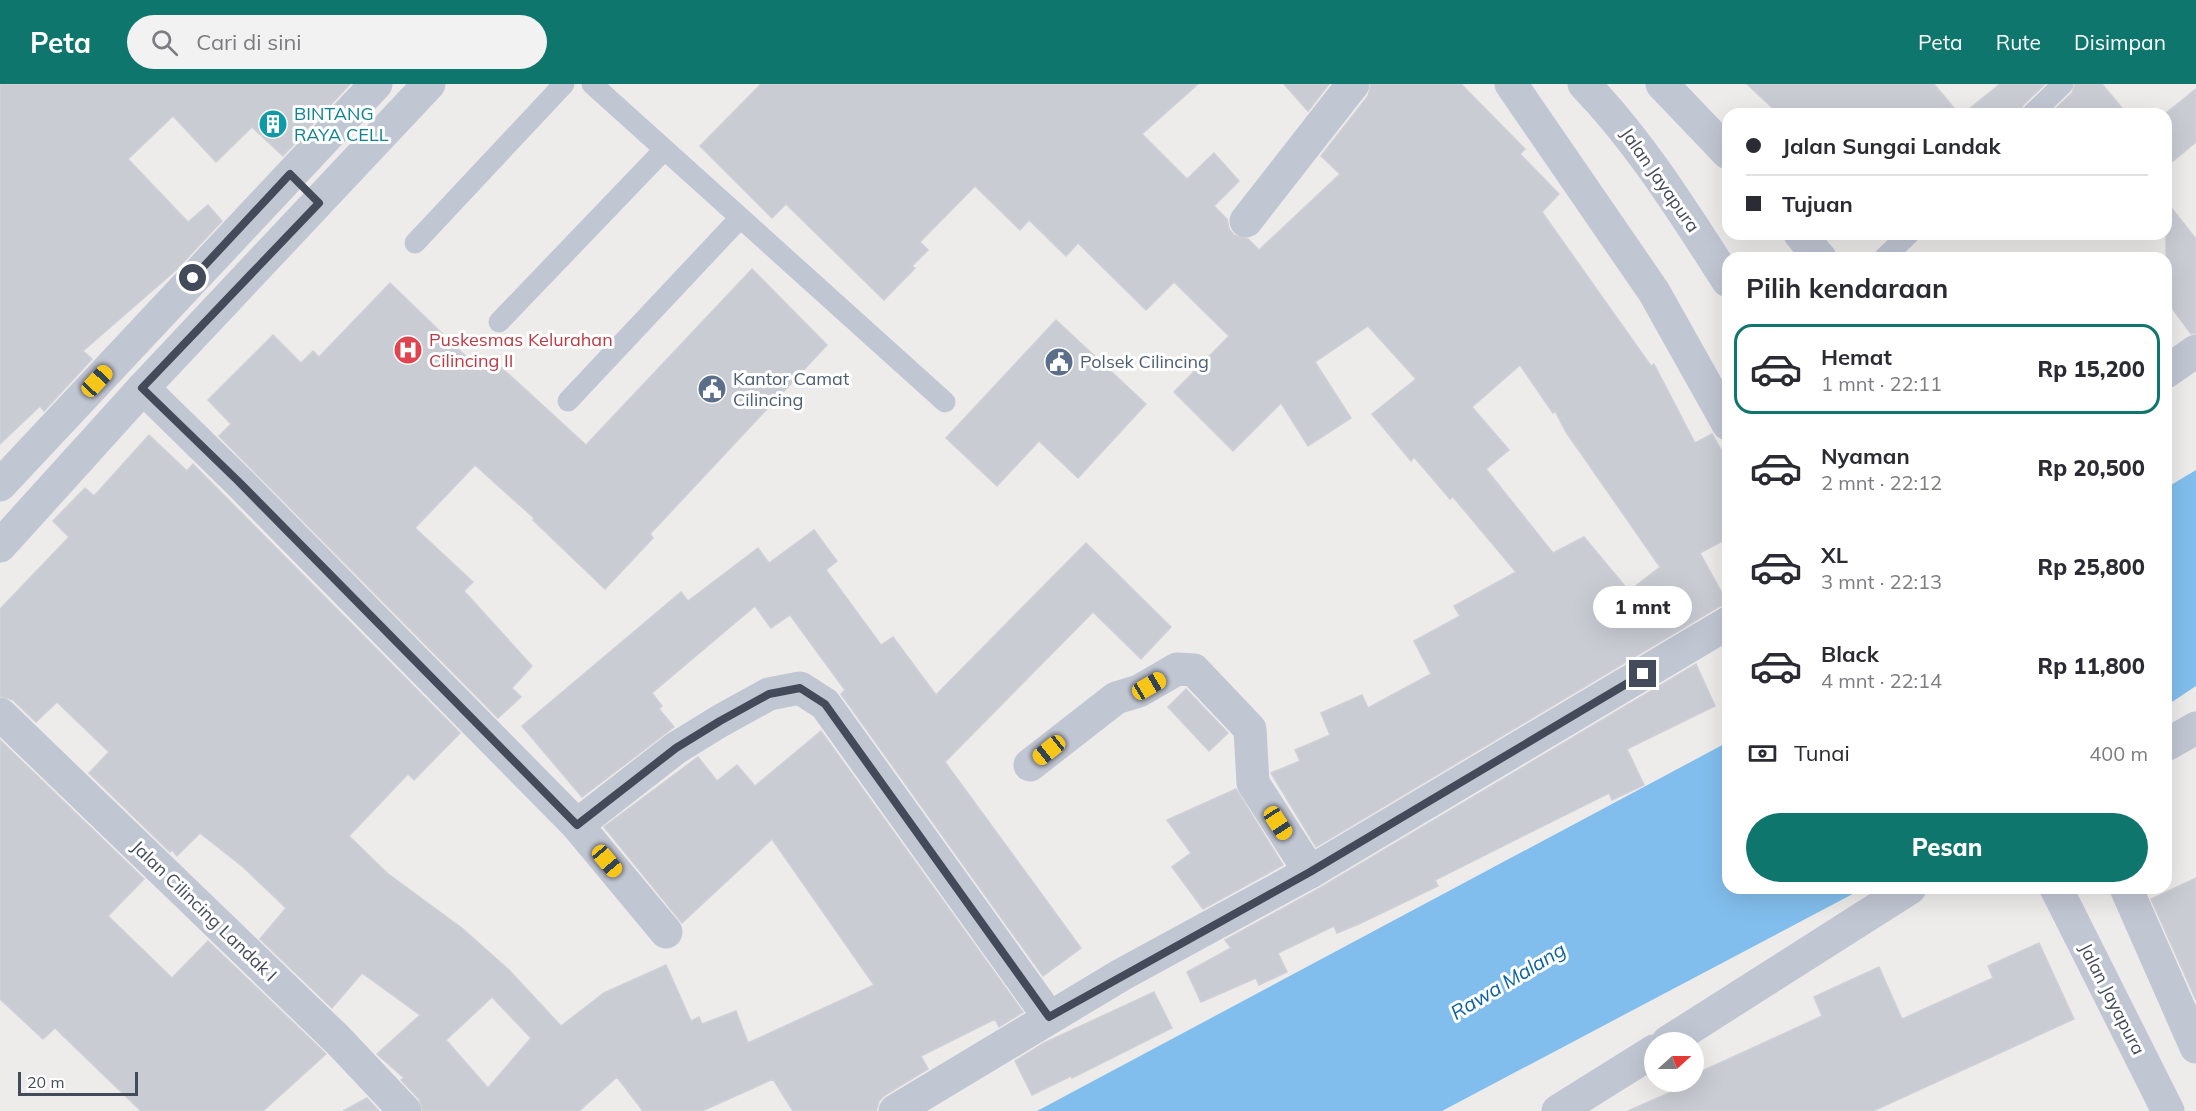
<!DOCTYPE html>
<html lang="id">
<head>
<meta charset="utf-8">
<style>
	body { margin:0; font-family:Mulish,sans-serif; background:#f2f2f3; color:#2b2b33; height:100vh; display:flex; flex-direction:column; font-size:22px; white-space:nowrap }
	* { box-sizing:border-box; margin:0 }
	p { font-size:20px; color:#7c7c81 }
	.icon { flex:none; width:33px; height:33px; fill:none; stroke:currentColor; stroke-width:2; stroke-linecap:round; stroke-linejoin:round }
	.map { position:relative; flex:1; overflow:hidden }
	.drawer { position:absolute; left:1722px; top:168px; width:450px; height:642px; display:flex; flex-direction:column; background:#fff; border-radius:18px; box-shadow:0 6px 24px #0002 }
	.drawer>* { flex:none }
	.hud { position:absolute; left:1722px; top:24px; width:450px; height:132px; border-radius:18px; box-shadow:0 6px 24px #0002; display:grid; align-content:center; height:132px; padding:0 24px; background:#fff }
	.needle { width:39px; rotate:69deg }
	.controls { position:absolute; left:1644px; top:948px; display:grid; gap:12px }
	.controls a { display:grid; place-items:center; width:60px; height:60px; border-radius:50%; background:#fff; box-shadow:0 6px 24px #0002; font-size:30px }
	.scale { position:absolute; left:18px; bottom:15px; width:120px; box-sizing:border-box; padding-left:6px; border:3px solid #434a59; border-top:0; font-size:16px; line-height:21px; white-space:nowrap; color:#434a59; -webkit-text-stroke:4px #fff; paint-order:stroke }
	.end { position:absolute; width:27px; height:27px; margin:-14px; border:8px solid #434a59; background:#fff; box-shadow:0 0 0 3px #fff }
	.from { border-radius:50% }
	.bubble { position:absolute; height:42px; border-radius:21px; background:#fff; box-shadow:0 6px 24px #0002; font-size:20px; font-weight:800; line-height:42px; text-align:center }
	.car { position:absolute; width:18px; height:36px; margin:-18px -9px; border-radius:8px; box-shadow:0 0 4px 2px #0007; background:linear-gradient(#f5c518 24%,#345 0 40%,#f5c518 0 76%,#345 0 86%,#f5c518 0) }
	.hud b { display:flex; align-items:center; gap:21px; height:57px; font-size:22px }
	.hud b+b { border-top:2px solid #e1e1e2 }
	.hud i { width:15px; height:15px; background:#2b2b33 }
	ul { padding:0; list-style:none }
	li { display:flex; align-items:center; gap:18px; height:90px; margin:0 12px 9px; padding:0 12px; border:3px solid transparent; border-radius:18px }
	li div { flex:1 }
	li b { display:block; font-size:22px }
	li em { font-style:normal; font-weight:800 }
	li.current { border-color:#0f766e }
	li>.icon { width:54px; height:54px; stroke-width:1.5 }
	h2 { padding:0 24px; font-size:27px; line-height:72px }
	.pay { display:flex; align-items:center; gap:15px; height:66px; padding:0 24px; font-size:22px }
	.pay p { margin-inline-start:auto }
	.action { display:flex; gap:12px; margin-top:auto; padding:12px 24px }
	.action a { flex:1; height:69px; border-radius:36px; background:#0f766e; color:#fff; font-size:24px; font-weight:800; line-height:69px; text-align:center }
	header { display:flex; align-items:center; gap:36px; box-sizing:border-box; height:84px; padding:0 30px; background:#0f766e; color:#fff }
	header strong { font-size:28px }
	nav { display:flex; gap:33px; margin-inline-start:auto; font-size:21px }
	.search { width:420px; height:54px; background:#f2f2f3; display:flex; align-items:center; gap:15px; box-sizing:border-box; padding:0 21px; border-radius:33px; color:#7c7c81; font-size:22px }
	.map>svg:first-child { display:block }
</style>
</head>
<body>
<header>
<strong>Peta</strong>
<div class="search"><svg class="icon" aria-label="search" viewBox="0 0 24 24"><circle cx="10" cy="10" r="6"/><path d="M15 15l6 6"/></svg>Cari di sini</div>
<nav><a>Peta</a><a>Rute</a><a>Disimpan</a></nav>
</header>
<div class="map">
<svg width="2196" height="1027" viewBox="0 0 2196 1027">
	<rect width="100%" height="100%" fill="#eeeceb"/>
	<g fill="#82beed">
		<path d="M2196,386V602L2166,622V404Z"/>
		<path d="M1728,658V804H1864L1442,1027H1037Z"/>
	</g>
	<g fill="#caccd4" stroke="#cfcfd7" stroke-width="1.5" fill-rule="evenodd">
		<path d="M0,0H350L283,72L252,43L216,78L173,32L128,75L188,138L208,121L222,137L176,186L83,267L92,275L44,327L40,322L0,360Z"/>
		<path d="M761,0H1198L1142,50L1187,95L1214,69L1239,97L1214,122L1227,135L1229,145L1234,151L1248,155L1259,166L1340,90L1321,72L1368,12L1371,0H1461L1525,65L1520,70L1559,110L1542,128L1651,282L1654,280L1695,359L1712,350L1728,378V454L1700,469L1728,520L1718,523L1316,763L1271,689L1300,677L1295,666L1330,651L1321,629L1362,611L1368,624L1431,590L1414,557L1460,532L1454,522L1516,488L1453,413L1450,415L1414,373L1411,377L1372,330L1416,295L1368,242L1315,278L1351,334L1308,362L1281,319L1233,367L1174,308L1229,252L1174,198L1146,226L1078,159L1066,172L1029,136L1020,146L975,102L920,158L928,166L912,182L915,184L884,216L786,120L772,134L700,62ZM1520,281L1553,329L1555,327L1566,348L1660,483L1629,507L1584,453L1553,469L1486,385L1509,366L1472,323Z"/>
		<path d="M1284,0H1329L1308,27Z"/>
		<path d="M1747,0H1934L1959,30H1779Z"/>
		<path d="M2000,0H2045L2023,21L2020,30H1963Z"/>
		<path d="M2075,0H2102L2127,30H2050L2072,9Z"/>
		<path d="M2196,5V58L2166,83V29Z"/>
		<path d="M2166,117L2196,155V249L2191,250L2166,216Z"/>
		<path d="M752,185L827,261L650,450L653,454L605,505L533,436L534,434L475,381L415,444L473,498L464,507L532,582L512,604L521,613L498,634L219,352L231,340L208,316L273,251L301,279L313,267L319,273L390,199L481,287L492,275L586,361Z"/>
		<path d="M1056,236L1146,320L1078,394L1039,357L997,402L946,354Z"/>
		<path d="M149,351L187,387L193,380L460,649L414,696L408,690L349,752L387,789L463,845L509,886L561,942L604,909L666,881L691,937L699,933L702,940L736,927L748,959L874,901L772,755L682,839L604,743L698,673L717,697L737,681L755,702L821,647L1023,928L999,943L995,935L921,972L928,985L885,1011L879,1017L876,1027H793L773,995L702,1027H643L617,993L579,1027H423L419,1015L401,996L404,994L377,970L420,931L362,889L332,924L260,855L286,824L243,783L200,749L177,772L172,766L170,768L89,689L109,668L57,618L36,638L13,616L0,612V525L69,453L53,437L85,404L94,412ZM492,913L531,954L488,1004L446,956Z"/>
		<path d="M814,446L837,477L826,486L881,561L893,553L936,611L1086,459L1171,543L1141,575L1093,528L945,678L1081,864L1043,892L841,610L845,606L790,531L771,544L755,522L652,609L662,622L659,625L674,643L582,713L522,642L681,508L688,517L758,464L769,479Z"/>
		<path d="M1696,580L1715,622L1627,665L1644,701L1612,716L1609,709L1435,796L1438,802L1361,839L1337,849L1334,842L1278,869L1287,888L1259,901L1256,894L1201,918L1187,888L1231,864L1225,856L1320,804Z"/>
		<path d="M1186,605L1228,649L1209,667L1168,623Z"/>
		<path d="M0,656L144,795L108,832L172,894L208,857L326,970L263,1027H141L55,944L43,955L0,915Z"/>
		<path d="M1236,705L1283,781L1203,825L1172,783L1191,769L1167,736Z"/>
		<path d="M2196,794V916L2151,815Z"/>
		<path d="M2039,859L2074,935L1873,1027H1628L1694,998L1699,993L1698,989L1822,932L1814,913L1879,883L1902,935L1993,894L1988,882Z"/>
		<path d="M1154,908L1172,944L1072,994L1071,992L1032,1011L1015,977L1044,959Z"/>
		<path d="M367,1014L379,1027H343Z"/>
	</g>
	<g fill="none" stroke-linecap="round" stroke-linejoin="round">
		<g stroke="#c1c6d3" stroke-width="21">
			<path d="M592,0L945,318"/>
			<path d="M2032,30L2063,0"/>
			<path d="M415,159L564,0"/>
			<path d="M1884,174L1909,150"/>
			<path d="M499,238L664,66"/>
			<path d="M568,317L740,134"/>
		</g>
		<g stroke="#c1c6d3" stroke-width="33">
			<path d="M1511,0L1654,208L1728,340"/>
			<path d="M1584,0C1641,59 1684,129 1728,197"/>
			<path d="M1662,0L1728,69"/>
			<path d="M1246,137L1353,0"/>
			<path d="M1800,150L1820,174"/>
			<path d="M2166,288L2196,267"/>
			<path d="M143,304L238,397L577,741L666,848"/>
			<path d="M0,630L338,956L405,1027"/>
			<path d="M2166,661L2196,644"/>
			<path d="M1030,681L1116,614L1139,607L1177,585L1194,586L1250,645L1253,699L1310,788"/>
			<path d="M577,741L676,664L720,637L769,610L800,604L825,620L1049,933"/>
			<path d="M2056,804L2168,1027"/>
			<path d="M2126,804L2196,963"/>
			<path d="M1668,958L1910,804"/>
			<path d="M895,1027L1121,891L1310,788L1728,539"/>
			<path d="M1558,1027L1654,967"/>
		</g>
		<g stroke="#c1c6d3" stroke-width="33">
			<path d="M0,401L376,0"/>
			<path d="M0,462L143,304L429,0"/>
		</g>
	</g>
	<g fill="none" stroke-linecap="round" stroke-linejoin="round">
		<path stroke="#434a59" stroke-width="8" d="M193,194L290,90L319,119L142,304L238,397L577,741L676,664L720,637L769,610L800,604L825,620L1049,933L1310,788L1643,590"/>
	</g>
	<defs>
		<g id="building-disc" transform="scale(1.5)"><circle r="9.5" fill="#0f9aa8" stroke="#fff"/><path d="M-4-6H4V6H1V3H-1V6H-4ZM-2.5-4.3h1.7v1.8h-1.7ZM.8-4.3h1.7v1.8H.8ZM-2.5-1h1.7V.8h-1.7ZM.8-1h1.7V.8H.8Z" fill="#fff"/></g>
		<g id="hospital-disc" transform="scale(1.5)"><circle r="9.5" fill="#e0444e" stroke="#fff"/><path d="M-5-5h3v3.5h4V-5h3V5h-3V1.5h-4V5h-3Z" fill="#fff"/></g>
		<g id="civic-disc" transform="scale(1.5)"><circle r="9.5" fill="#5c6f8a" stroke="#fff"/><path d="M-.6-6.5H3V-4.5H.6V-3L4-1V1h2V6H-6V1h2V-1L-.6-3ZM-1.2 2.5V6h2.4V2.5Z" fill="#fff"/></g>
	</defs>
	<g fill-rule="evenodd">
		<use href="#building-disc" x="273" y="40"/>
		<use href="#hospital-disc" x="408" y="266"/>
		<use href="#civic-disc" x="1059" y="278"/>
		<use href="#civic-disc" x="712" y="305"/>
	</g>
	<g text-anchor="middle" stroke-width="6" stroke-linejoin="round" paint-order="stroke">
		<g font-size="18" fill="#0d838f" stroke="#fff" text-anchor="start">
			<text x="294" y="36">BINTANG<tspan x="294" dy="21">RAYA CELL</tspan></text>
		</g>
		<g font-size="18" fill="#434a59" stroke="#fff">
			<text transform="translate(1660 96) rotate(55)" y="6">Jalan Jayapura</text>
			<text transform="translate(204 827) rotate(44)" y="6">Jalan Cilincing Landak I</text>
			<text transform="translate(2112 915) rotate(63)" y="6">Jalan Jayapura</text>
		</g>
		<g font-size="18" fill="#be3a42" stroke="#fff" text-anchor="start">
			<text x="429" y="262">Puskesmas Kelurahan<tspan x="429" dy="21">Cilincing II</tspan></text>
		</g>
		<g font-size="18" fill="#4e5e75" stroke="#fff" text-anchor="start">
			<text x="1080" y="284">Polsek Cilincing</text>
			<text x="733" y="301">Kantor Camat<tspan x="733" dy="21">Cilincing</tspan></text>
		</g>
		<g font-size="20" font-style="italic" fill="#0961a6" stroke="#fff">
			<text transform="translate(1508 897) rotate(-31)" y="7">Rawa Malang</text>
		</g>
	</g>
</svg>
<div class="controls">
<a><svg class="needle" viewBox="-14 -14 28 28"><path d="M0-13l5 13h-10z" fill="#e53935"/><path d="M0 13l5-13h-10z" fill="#7c7c81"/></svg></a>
</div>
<div class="scale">20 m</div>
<i class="end from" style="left:193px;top:194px"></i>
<i class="end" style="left:1643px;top:590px"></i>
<div class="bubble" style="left:1593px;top:502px;width:99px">1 mnt</div>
<i class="car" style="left:97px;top:297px;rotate:43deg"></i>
<i class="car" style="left:1149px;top:602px;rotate:60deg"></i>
<i class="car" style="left:1049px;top:666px;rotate:231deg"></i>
<i class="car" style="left:1278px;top:739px;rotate:147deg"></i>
<i class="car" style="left:607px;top:777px;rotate:140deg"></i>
<div class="hud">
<b><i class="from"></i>Jalan Sungai Landak</b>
<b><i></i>Tujuan</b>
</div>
<section class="drawer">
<h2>Pilih kendaraan</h2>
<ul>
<li class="current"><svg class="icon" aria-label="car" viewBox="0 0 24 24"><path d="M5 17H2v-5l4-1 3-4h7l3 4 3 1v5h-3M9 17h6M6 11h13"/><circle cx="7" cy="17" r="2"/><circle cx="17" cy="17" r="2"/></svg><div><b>Hemat</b><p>1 mnt · 22:11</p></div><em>Rp 15,200</em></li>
<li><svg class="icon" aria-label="car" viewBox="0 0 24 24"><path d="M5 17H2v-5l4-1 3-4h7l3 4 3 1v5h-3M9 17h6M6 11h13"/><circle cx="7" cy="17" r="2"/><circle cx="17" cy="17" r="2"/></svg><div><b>Nyaman</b><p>2 mnt · 22:12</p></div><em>Rp 20,500</em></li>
<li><svg class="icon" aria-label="car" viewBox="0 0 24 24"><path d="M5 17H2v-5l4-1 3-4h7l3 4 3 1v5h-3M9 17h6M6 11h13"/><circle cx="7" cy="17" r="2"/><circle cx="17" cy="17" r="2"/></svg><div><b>XL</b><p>3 mnt · 22:13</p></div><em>Rp 25,800</em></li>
<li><svg class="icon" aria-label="car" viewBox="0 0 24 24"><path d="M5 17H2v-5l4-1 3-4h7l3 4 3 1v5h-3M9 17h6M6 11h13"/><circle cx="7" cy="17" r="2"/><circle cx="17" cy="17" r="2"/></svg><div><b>Black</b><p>4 mnt · 22:14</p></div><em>Rp 11,800</em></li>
</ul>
<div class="pay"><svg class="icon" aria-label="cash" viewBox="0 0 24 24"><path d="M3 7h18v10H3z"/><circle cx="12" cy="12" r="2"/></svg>Tunai<p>400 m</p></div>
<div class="action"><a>Pesan</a></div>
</section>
</div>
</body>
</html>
